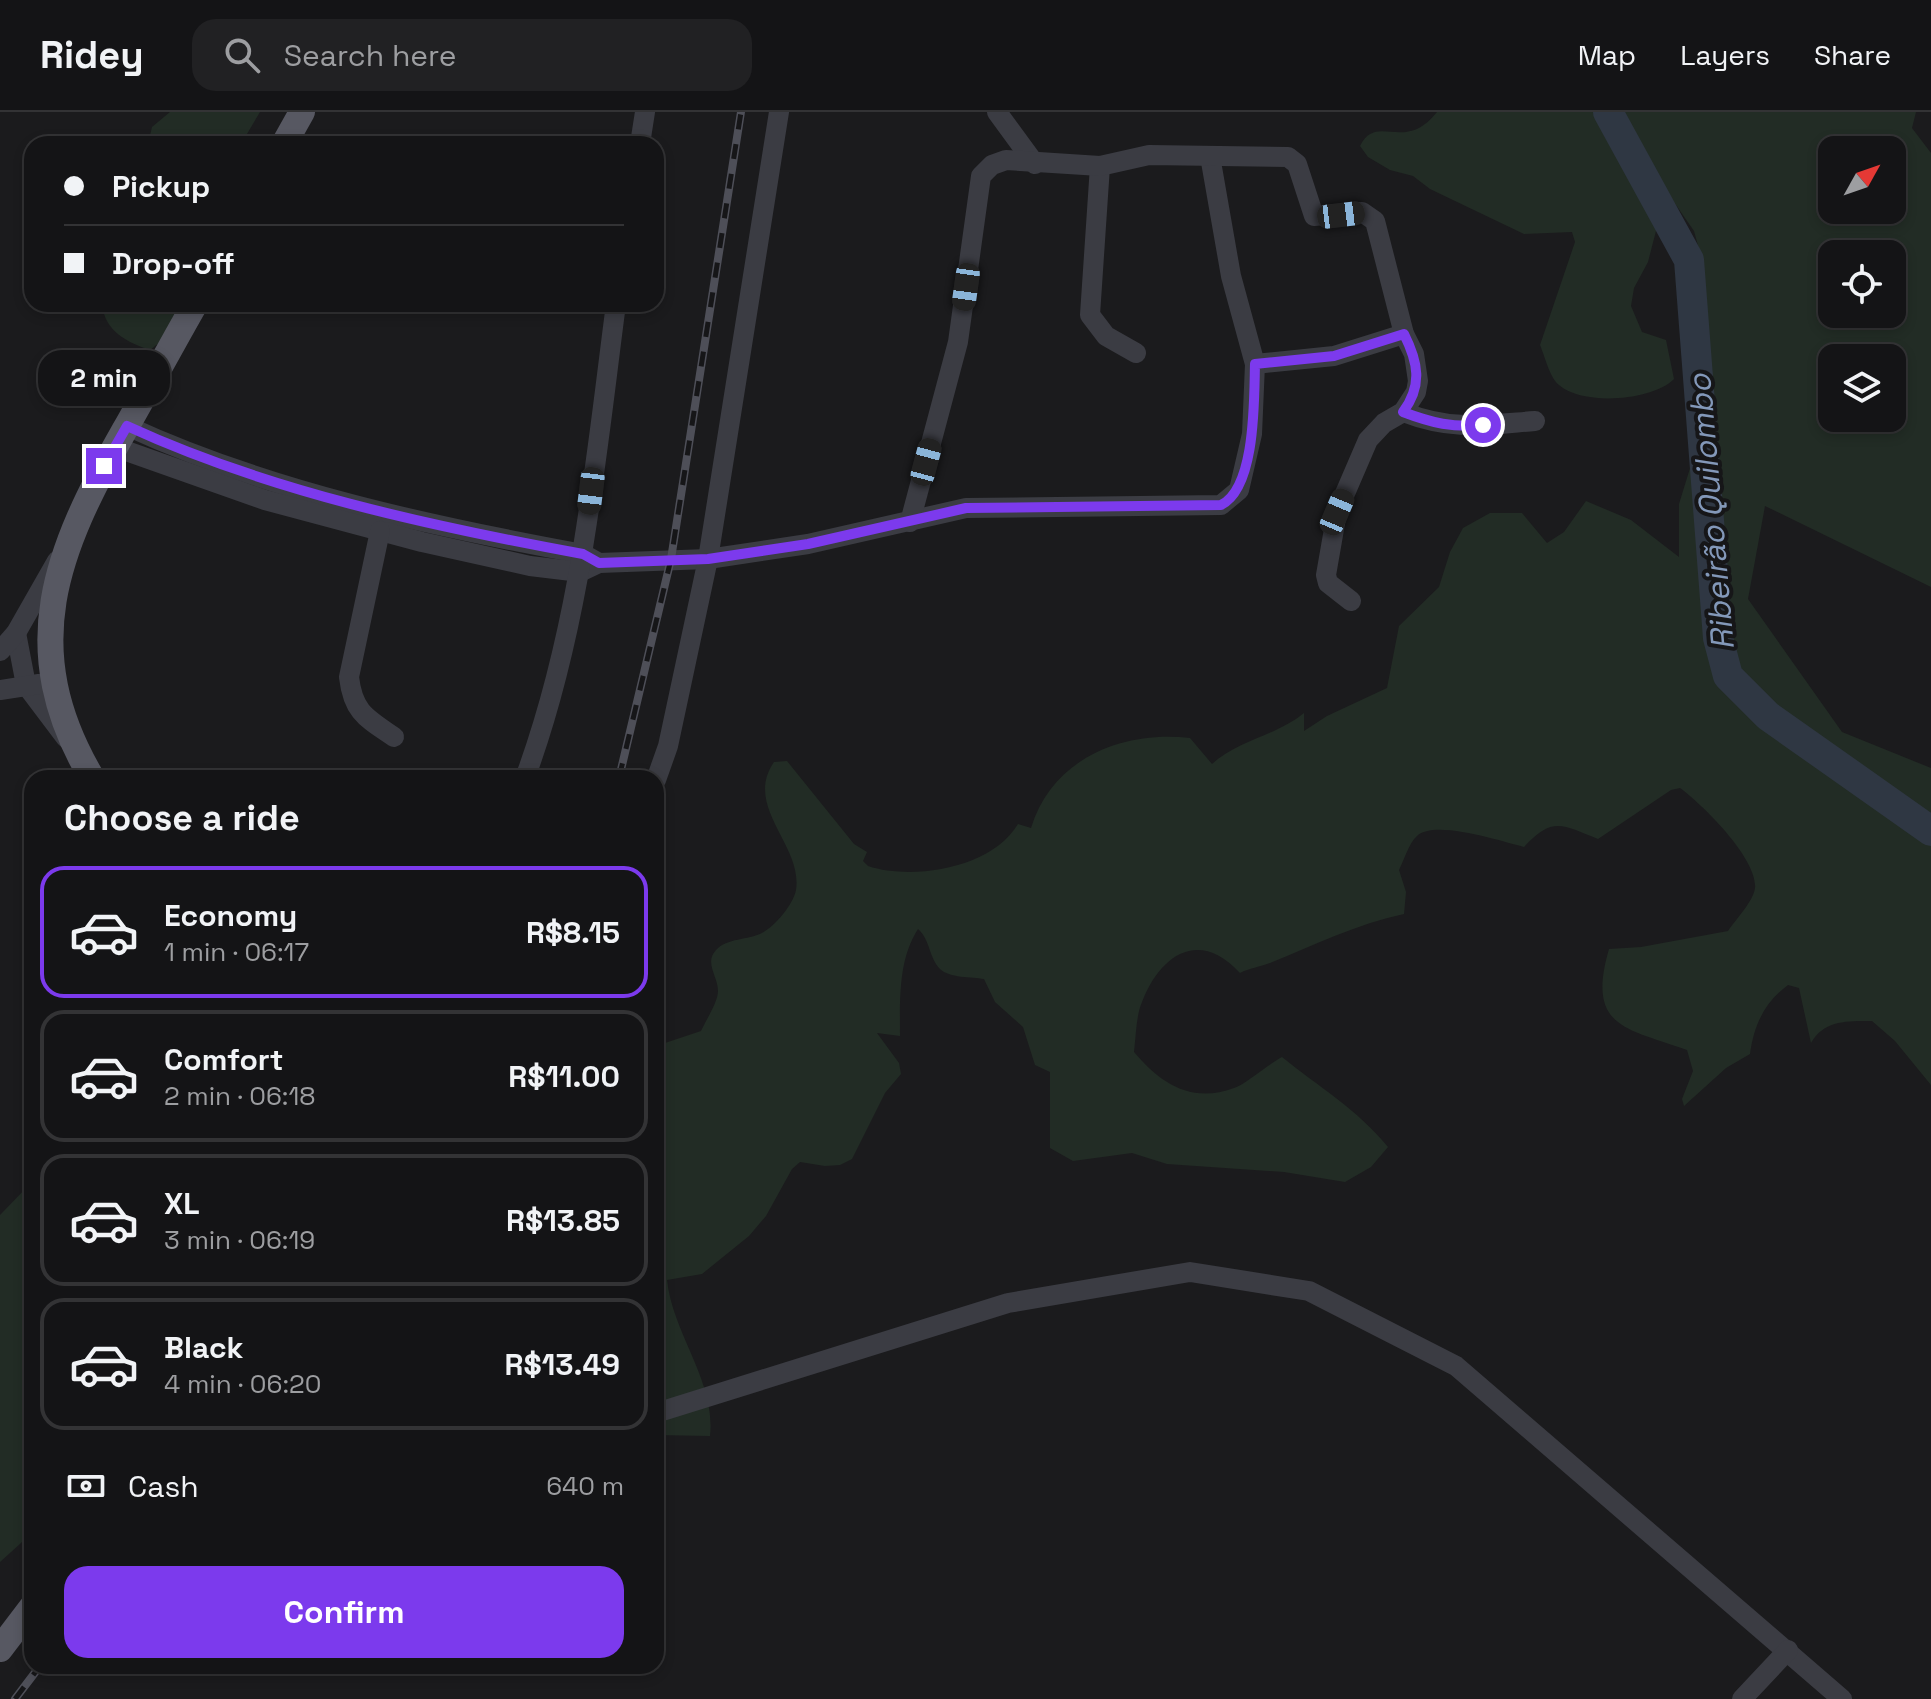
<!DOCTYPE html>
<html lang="en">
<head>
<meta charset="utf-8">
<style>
	body { margin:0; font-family:"Space Grotesk",sans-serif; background:#212123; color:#f1f3f6; height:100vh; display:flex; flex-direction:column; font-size:30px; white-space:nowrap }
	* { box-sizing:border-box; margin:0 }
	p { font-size:26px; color:#9d9ea1 }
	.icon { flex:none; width:44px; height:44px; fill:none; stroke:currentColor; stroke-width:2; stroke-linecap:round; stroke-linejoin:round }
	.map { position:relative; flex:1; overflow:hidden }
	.panel { position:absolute; left:24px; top:658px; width:640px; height:904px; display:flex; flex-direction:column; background:#141416; border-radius:24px; box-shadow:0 4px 12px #0003,0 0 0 2px #333335 }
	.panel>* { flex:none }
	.top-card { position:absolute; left:24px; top:24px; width:640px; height:176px; border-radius:24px; box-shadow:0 4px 12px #0003,0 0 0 2px #333335; display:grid; align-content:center; height:176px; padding:0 40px; background:#141416 }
	.needle { width:52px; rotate:50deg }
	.fabs { position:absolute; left:1818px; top:24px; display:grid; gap:16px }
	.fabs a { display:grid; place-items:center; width:88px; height:88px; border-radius:16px; background:#141416; box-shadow:0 4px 12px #0003,0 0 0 2px #333335; font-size:40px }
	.end { position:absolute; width:36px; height:36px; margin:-18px; border:10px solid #7c3aed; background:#fff; box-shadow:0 0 0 4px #fff }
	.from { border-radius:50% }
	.bubble { position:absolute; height:56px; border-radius:24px; background:#141416; box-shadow:0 4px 12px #0003,0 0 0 2px #333335; font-size:26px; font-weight:800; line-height:56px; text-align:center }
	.car { position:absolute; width:24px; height:48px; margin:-24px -12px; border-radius:10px; box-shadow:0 0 6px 2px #0007; background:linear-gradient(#222 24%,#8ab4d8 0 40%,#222 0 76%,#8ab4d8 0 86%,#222 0) }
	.top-card b { display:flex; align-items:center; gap:28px; height:76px; font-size:30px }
	.top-card b+b { border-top:2px solid #333335 }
	.top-card i { width:20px; height:20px; background:#f1f3f6 }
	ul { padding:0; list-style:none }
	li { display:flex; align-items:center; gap:24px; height:132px; margin:0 16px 12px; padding:0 24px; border:4px solid #333335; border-radius:24px }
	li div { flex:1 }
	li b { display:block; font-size:30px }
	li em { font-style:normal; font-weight:800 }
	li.on { border-color:#7c3aed }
	li>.icon { width:72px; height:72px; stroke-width:1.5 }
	h2 { padding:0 40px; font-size:36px; line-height:96px }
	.pay { display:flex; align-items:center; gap:20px; height:88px; padding:0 40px; font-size:30px }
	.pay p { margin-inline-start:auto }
	.button { display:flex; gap:16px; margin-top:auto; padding:16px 40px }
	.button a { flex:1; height:92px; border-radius:24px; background:#7c3aed; color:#fff; font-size:32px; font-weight:800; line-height:92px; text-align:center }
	header { display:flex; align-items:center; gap:48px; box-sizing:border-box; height:112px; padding:0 40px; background:#141416; border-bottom:2px solid #333335 }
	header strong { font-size:38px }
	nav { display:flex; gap:44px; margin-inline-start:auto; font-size:28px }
	.search { width:560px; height:72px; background:#212123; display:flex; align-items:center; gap:20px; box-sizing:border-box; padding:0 28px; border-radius:24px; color:#9d9ea1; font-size:30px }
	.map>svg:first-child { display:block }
</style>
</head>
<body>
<header>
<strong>Ridey</strong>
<div class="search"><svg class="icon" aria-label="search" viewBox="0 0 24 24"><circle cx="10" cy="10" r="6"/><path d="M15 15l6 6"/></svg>Search here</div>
<nav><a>Map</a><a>Layers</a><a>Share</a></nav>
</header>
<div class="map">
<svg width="1931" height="1587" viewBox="0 0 1931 1587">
	<rect width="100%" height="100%" fill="#1b1b1d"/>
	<g fill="#222c25" fill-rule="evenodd">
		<path d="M170,0H260L241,32H148L152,15Z"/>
		<path d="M1437,0H1916L1912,16L1931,41V475L1765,394L1748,487L1842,620L1931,656V973L1895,929L1872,909C1847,909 1824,908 1811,931L1799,876L1788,873C1764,891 1754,913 1750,942L1726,956L1684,994L1682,987L1693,959L1687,938C1626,916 1586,916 1609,837L1641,835L1728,819C1736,807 1753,790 1755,776C1758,747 1702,692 1680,676L1671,678L1598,727C1562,713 1553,704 1524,735C1503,730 1435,707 1417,724C1409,731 1404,748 1399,758L1406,780L1404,802C1357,812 1314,833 1270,851C1260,855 1249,856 1240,861C1200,817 1161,841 1142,890C1136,904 1136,924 1134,940C1160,971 1191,992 1234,976C1246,972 1267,953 1282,945C1319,975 1357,997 1388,1035L1371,1055L1345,1070L1284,1060L1167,1052L1132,1041L1073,1049L1050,1036V960L1035,953L1023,915L995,890L984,867C972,865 949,866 940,857C929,846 930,827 918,817C898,848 900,888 900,924L877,921L899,951L901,962L885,981L852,1047L840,1053L825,1054L800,1050L792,1057L766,1104L749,1124L702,1162L667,1168C673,1223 716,1269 710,1324L656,1323V934L701,919C706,908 718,890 718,879C718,864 704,851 716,838C727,826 748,828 762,821C775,814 793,793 796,778C803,733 743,695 774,650L787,649L854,732L867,740L863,749L868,754C913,769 992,756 1018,712L1031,716C1052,647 1122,618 1190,626L1212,652C1238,628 1276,624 1304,601V619L1327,604L1387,576L1399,514L1439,475L1450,440L1463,416L1490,401H1522L1547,431L1564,420L1586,389L1631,408L1679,445V392L1702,317L1696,297L1699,234L1690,183L1699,137L1694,119L1658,67L1657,115L1648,150L1634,176L1631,194L1642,220L1666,228L1674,267C1652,289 1583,294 1559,273C1550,266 1545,245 1540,233L1575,130L1572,120L1524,122L1430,77L1413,64L1390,58L1368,45L1360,34C1377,0 1404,42 1437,0ZM1832,38H1892V98H1832ZM1832,142H1892V202H1832ZM1832,246H1892V306H1832Z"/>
		<path d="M102,192H191L174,219L150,238C127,230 105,220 102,192Z"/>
		<path d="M32,1070V1421L0,1450V1103Z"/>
	</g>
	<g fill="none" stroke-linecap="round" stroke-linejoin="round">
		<path stroke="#2f3743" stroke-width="30" d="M1608,0L1689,148L1718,526L1728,564L1768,604L1931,719"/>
		<g stroke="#3b3c43" stroke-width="20">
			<path d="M997,0L1035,52"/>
			<path d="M640,32L645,0"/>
			<path d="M1100,54L1090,203L1106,224L1136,241"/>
			<path d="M1255,252L1334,244L1404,222"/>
			<path d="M1403,300C1452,319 1484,313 1535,309"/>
			<path d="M127,314C268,379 430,414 583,442L599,451"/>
			<path d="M115,335L265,388L422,430L530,454L580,460L599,451L708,447L808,432L966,396L1221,393L1239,378L1252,322L1255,252L1231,164L1210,44"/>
			<path d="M910,410L958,230L981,64L992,53L1006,48L1100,54L1149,43L1288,45L1297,52L1314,104L1362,100L1375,109L1404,222L1414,242L1418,269L1416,280L1403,300L1384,311L1368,328L1337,400L1326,463L1328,471L1351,489"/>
			<path d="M380,419L349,565C353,600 366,606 394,625"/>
			<path d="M16,521L26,573L66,626"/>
			<path d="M0,539L16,521L57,449"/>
			<path d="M0,578L39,572"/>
			<path d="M525,666C581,514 595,352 616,192"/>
			<path d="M656,668L668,634L708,447L779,0"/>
			<path d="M656,1301L1008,1191L1190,1160L1309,1179L1456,1254L1842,1587"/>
			<path d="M1742,1587L1788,1538"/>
		</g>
		<g stroke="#575862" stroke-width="26">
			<path d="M284,32L302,0"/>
			<path d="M92,666C15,536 56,439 124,319C148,277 171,234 195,192"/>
			<path d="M0,1537L32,1495"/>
		</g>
		<g stroke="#4e4f58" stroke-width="8">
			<g id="rail">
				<path d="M619,666L671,447L741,0"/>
				<path d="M15,1587L40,1554"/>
			</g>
		</g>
		<use href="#rail" stroke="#161618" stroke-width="5" stroke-dasharray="15" stroke-linecap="butt"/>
	</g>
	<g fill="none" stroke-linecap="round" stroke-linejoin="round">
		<path stroke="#7c3aed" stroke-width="10" d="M104,354L127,314C268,379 430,414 583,442L599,451L708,447L808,432L966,396L1221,393C1256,376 1254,287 1255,252L1334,244L1404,222C1418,250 1423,273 1403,300C1432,311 1453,316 1483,313"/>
	</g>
	<g text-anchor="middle" stroke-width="8" stroke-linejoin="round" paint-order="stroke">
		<g font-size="32" font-style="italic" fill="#8398b9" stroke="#161618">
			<text transform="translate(1711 400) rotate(-95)" y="11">Ribeirão Quilombo</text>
		</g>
	</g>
</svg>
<div class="fabs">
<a><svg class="needle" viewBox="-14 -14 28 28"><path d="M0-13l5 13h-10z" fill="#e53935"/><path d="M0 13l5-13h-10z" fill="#9d9ea1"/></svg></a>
<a><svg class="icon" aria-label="locate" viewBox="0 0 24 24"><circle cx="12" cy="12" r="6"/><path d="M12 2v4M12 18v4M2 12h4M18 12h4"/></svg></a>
<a><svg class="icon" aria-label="layers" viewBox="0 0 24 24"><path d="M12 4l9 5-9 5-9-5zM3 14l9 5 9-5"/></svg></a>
</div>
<i class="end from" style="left:1483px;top:313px"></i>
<i class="end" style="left:104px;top:354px"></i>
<div class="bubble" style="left:38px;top:238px;width:132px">2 min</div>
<i class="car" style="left:1341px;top:103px;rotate:83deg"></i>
<i class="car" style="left:966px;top:175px;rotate:188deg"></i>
<i class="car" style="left:926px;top:350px;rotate:15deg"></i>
<i class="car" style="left:591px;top:379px;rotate:187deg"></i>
<i class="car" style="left:1337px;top:400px;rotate:23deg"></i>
<div class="top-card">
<b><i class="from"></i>Pickup</b>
<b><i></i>Drop-off</b>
</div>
<section class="panel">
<h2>Choose a ride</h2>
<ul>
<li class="on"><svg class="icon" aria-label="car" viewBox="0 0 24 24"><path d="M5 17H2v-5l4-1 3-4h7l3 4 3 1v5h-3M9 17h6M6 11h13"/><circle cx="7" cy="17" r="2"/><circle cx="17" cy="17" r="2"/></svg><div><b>Economy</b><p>1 min · 06:17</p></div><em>R$8.15</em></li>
<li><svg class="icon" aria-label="car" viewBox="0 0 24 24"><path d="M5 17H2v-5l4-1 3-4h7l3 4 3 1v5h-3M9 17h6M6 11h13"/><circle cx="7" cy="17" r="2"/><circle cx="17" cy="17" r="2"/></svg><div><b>Comfort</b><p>2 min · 06:18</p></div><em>R$11.00</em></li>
<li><svg class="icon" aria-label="car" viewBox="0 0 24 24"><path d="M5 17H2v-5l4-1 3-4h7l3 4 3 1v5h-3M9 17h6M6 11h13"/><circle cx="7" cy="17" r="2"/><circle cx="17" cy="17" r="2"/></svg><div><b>XL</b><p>3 min · 06:19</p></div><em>R$13.85</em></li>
<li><svg class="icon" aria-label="car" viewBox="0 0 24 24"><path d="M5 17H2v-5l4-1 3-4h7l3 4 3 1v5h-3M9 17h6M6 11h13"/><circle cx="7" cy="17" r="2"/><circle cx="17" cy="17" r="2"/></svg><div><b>Black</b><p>4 min · 06:20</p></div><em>R$13.49</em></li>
</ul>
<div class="pay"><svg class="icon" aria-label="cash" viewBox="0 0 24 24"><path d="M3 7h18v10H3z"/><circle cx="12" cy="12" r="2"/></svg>Cash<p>640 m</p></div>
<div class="button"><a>Confirm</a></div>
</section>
</div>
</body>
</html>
